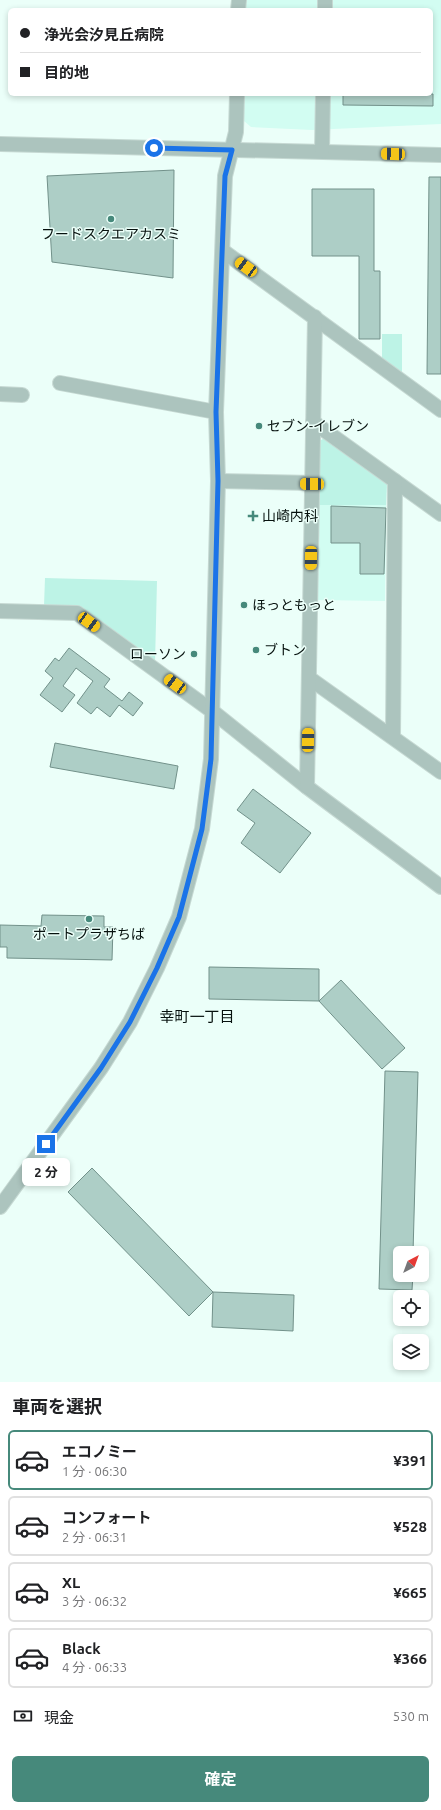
<!DOCTYPE html>
<html lang="ja">
<head>
<meta charset="utf-8">
<style>
	body { margin:0; font-family:Ubuntu,"Noto Sans JP",sans-serif; background:#f2f2f2; color:#202124; height:100vh; display:flex; flex-direction:column; font-size:15px; white-space:nowrap }
	* { box-sizing:border-box; margin:0 }
	p { font-size:13px; color:#757577 }
	.icon { flex:none; width:22px; height:22px; fill:none; stroke:currentColor; stroke-width:2; stroke-linecap:round; stroke-linejoin:round }
	.map { position:relative; height:1382px; overflow:hidden }
	.details { display:flex; flex-direction:column; background:#fff; flex:1 }
	.details>* { flex:none }
	.guide { position:absolute; left:8px; top:8px; width:425px; height:88px; border-radius:6px; box-shadow:0 2px 6px #0003; display:grid; align-content:center; height:88px; padding:0 12px; background:#fff }
	.needle { width:26px; rotate:41deg }
	.buttons { position:absolute; left:393px; top:1246px; display:grid; gap:8px }
	.buttons a { display:grid; place-items:center; width:36px; height:36px; border-radius:6px; background:#fff; box-shadow:0 2px 6px #0003; font-size:20px }
	.end { position:absolute; width:18px; height:18px; margin:-9px; border:5px solid #1a73e8; background:#fff; box-shadow:0 0 0 2px #fff }
	.from { border-radius:50% }
	.bubble { position:absolute; height:28px; border-radius:6px; background:#fff; box-shadow:0 2px 6px #0003; font-size:13px; font-weight:700; line-height:28px; text-align:center }
	.car { position:absolute; width:12px; height:24px; margin:-12px -6px; border-radius:5px; box-shadow:0 0 3px 1px #0007; background:linear-gradient(#f5c518 24%,#345 0 40%,#f5c518 0 76%,#345 0 86%,#f5c518 0) }
	.guide b { display:flex; align-items:center; gap:14px; height:38px; font-size:15px }
	.guide b+b { border-top:1px solid #e0e0e0 }
	.guide i { width:10px; height:10px; background:#202124 }
	ul { padding:0; list-style:none }
	li { display:flex; align-items:center; gap:12px; height:60px; margin:0 8px 6px; padding:0 4px; border:2px solid #e0e0e0; border-radius:6px }
	li div { flex:1 }
	li b { display:block; font-size:15px }
	li em { font-style:normal; font-weight:700 }
	li.on { border-color:#46897b }
	li>.icon { width:36px; height:36px; stroke-width:1.5 }
	h2 { padding:0 12px; font-size:18px; line-height:48px }
	.pay { display:flex; align-items:center; gap:10px; height:44px; padding:0 12px; font-size:15px }
	.pay p { margin-inline-start:auto }
	.primary-button { display:flex; gap:8px; margin-top:auto; padding:8px 12px }
	.primary-button a { flex:1; height:46px; border-radius:6px; background:#46897b; color:#fff; font-size:16px; font-weight:700; line-height:46px; text-align:center }
	.map>svg:first-child { display:block }
</style>
</head>
<body>
<div class="map">
<svg width="441" height="1382" viewBox="0 0 441 1382">
	<rect width="100%" height="100%" fill="#ebfff9"/>
	<g fill="#d2fdf2">
		<path d="M246,0H441V124L312,130L251,127L244,121V94H431V10H246Z"/>
		<path d="M317,505H386L385,601L317,600Z"/>
	</g>
	<g fill="#bdf3e6">
		<path d="M382,334H402V377L382,362Z"/>
		<path d="M327,437L387,484L386,505H317V442Z"/>
		<path d="M45,578L157,581L155,663L79,608L44,606Z"/>
	</g>
	<g fill="#adcec6" stroke="#72918a">
		<path d="M343,94H433V106L343,105Z"/>
		<path d="M174,170L173,278L52,262L47,176Z"/>
		<path d="M429,177H441V374H427Z"/>
		<path d="M312,189H374V271H380V339H359V256H312Z"/>
		<path d="M331,506L386,508L384,574H360V543H331Z"/>
		<path d="M69,648L110,679L104,687L122,701L129,692L143,703L133,716L119,705L110,717L97,707L91,714L77,703L93,681L76,668L63,686L75,695L62,712L40,695L53,678L45,671L55,658L59,661Z"/>
		<path d="M55,743L178,766L174,789L50,767Z"/>
		<path d="M253,789L311,833L280,873L241,843L255,823L237,810Z"/>
		<path d="M42,915L104,916V927H113L112,960L7,958V947H0V925L41,926Z"/>
		<path d="M209,967L319,969V1001L209,999Z"/>
		<path d="M341,980L405,1048L382,1069L319,1001Z"/>
		<path d="M385,1071L418,1072L413,1253H400V1275H413L412,1290L379,1289Z"/>
		<path d="M92,1168L213,1292L189,1316L68,1192Z"/>
		<path d="M213,1292L294,1295L293,1331L212,1327Z"/>
	</g>
	<g fill="none" stroke-linecap="round" stroke-linejoin="round">
		<g stroke="#c6d9d3" stroke-width="16">
			<g id="minor">
				<path d="M238,10L239,0"/>
				<path d="M325,10V0"/>
				<path d="M0,144L441,155"/>
				<path d="M322,151L323,94"/>
				<path d="M223,251L441,410"/>
				<path d="M60,383L216,412"/>
				<path d="M0,394L22,395"/>
				<path d="M313,422L441,514"/>
				<path d="M218,481L312,483"/>
				<path d="M0,611L77,613L212,711L307,787L441,887"/>
				<path d="M309,678L441,772"/>
				<path d="M393,737L395,481"/>
				<path d="M307,787L315,317"/>
				<path d="M0,1207L101,1068L130,1022L157,968L179,917L202,829L211,759L218,481L216,412L225,176L236,132L237,94"/>
			</g>
		</g>
		<use href="#minor" stroke="#acc4be" stroke-width="14"/>
	</g>
	<g fill="none" stroke-linecap="round" stroke-linejoin="round">
		<path stroke="#1a73e8" stroke-width="5" d="M46,1144L101,1068L130,1022L157,968L179,917L202,829L211,759L218,481L216,412L225,176L232,150L154,148"/>
	</g>
	<g fill="#46897b" stroke="#ebfff9" stroke-width="1.5">
		<circle cx="111" cy="219" r="4"/>
		<circle cx="259" cy="426" r="4"/>
		<path d="M251 510h4v4h4v4h-4v4h-4v-4h-4v-4h4z"/>
		<circle cx="244" cy="605" r="4"/>
		<circle cx="256" cy="650" r="4"/>
		<circle cx="194" cy="654" r="4"/>
		<circle cx="89" cy="919" r="4"/>
	</g>
	<g text-anchor="middle" stroke-width="3" stroke-linejoin="round" paint-order="stroke">
		<g font-size="14" fill="#06110e" stroke="#ebfff9" text-anchor="start">
			<text x="111" y="239" text-anchor="middle">フードスクエアカスミ</text>
			<text x="267" y="431">セブン-イレブン</text>
			<text x="262" y="521">山崎内科</text>
			<text x="252" y="610">ほっともっと</text>
			<text x="264" y="655">ブトン</text>
			<text x="186" y="659" text-anchor="end">ローソン</text>
			<text x="89" y="939" text-anchor="middle">ポートプラザちば</text>
		</g>
		<g font-size="15" fill="#06110e" stroke="#ebfff9">
			<text x="197" y="1022">幸町一丁目</text>
		</g>
	</g>
</svg>
<div class="buttons">
<a><svg class="needle" viewBox="-14 -14 28 28"><path d="M0-13l5 13h-10z" fill="#e53935"/><path d="M0 13l5-13h-10z" fill="#757577"/></svg></a>
<a><svg class="icon" aria-label="locate" viewBox="0 0 24 24"><circle cx="12" cy="12" r="6"/><path d="M12 2v4M12 18v4M2 12h4M18 12h4"/></svg></a>
<a><svg class="icon" aria-label="layers" viewBox="0 0 24 24"><path d="M12 4l9 5-9 5-9-5zM3 14l9 5 9-5"/></svg></a>
</div>
<i class="end from" style="left:154px;top:148px"></i>
<i class="end" style="left:46px;top:1144px"></i>
<div class="bubble" style="left:22px;top:1158px;width:48px">2 分</div>
<i class="car" style="left:393px;top:154px;rotate:272deg"></i>
<i class="car" style="left:246px;top:267px;rotate:306deg"></i>
<i class="car" style="left:312px;top:484px;rotate:271deg"></i>
<i class="car" style="left:311px;top:558px;rotate:181deg"></i>
<i class="car" style="left:89px;top:622px;rotate:126deg"></i>
<i class="car" style="left:175px;top:684px;rotate:306deg"></i>
<i class="car" style="left:308px;top:740px;rotate:1deg"></i>
<div class="guide">
<b><i class="from"></i>浄光会汐見丘病院</b>
<b><i></i>目的地</b>
</div>
</div>
<section class="details">
<h2>車両を選択</h2>
<ul>
<li class="on"><svg class="icon" aria-label="car" viewBox="0 0 24 24"><path d="M5 17H2v-5l4-1 3-4h7l3 4 3 1v5h-3M9 17h6M6 11h13"/><circle cx="7" cy="17" r="2"/><circle cx="17" cy="17" r="2"/></svg><div><b>エコノミー</b><p>1 分 · 06:30</p></div><em>¥391</em></li>
<li><svg class="icon" aria-label="car" viewBox="0 0 24 24"><path d="M5 17H2v-5l4-1 3-4h7l3 4 3 1v5h-3M9 17h6M6 11h13"/><circle cx="7" cy="17" r="2"/><circle cx="17" cy="17" r="2"/></svg><div><b>コンフォート</b><p>2 分 · 06:31</p></div><em>¥528</em></li>
<li><svg class="icon" aria-label="car" viewBox="0 0 24 24"><path d="M5 17H2v-5l4-1 3-4h7l3 4 3 1v5h-3M9 17h6M6 11h13"/><circle cx="7" cy="17" r="2"/><circle cx="17" cy="17" r="2"/></svg><div><b>XL</b><p>3 分 · 06:32</p></div><em>¥665</em></li>
<li><svg class="icon" aria-label="car" viewBox="0 0 24 24"><path d="M5 17H2v-5l4-1 3-4h7l3 4 3 1v5h-3M9 17h6M6 11h13"/><circle cx="7" cy="17" r="2"/><circle cx="17" cy="17" r="2"/></svg><div><b>Black</b><p>4 分 · 06:33</p></div><em>¥366</em></li>
</ul>
<div class="pay"><svg class="icon" aria-label="cash" viewBox="0 0 24 24"><path d="M3 7h18v10H3z"/><circle cx="12" cy="12" r="2"/></svg>現金<p>530 m</p></div>
<div class="primary-button"><a>確定</a></div>
</section>
</body>
</html>
